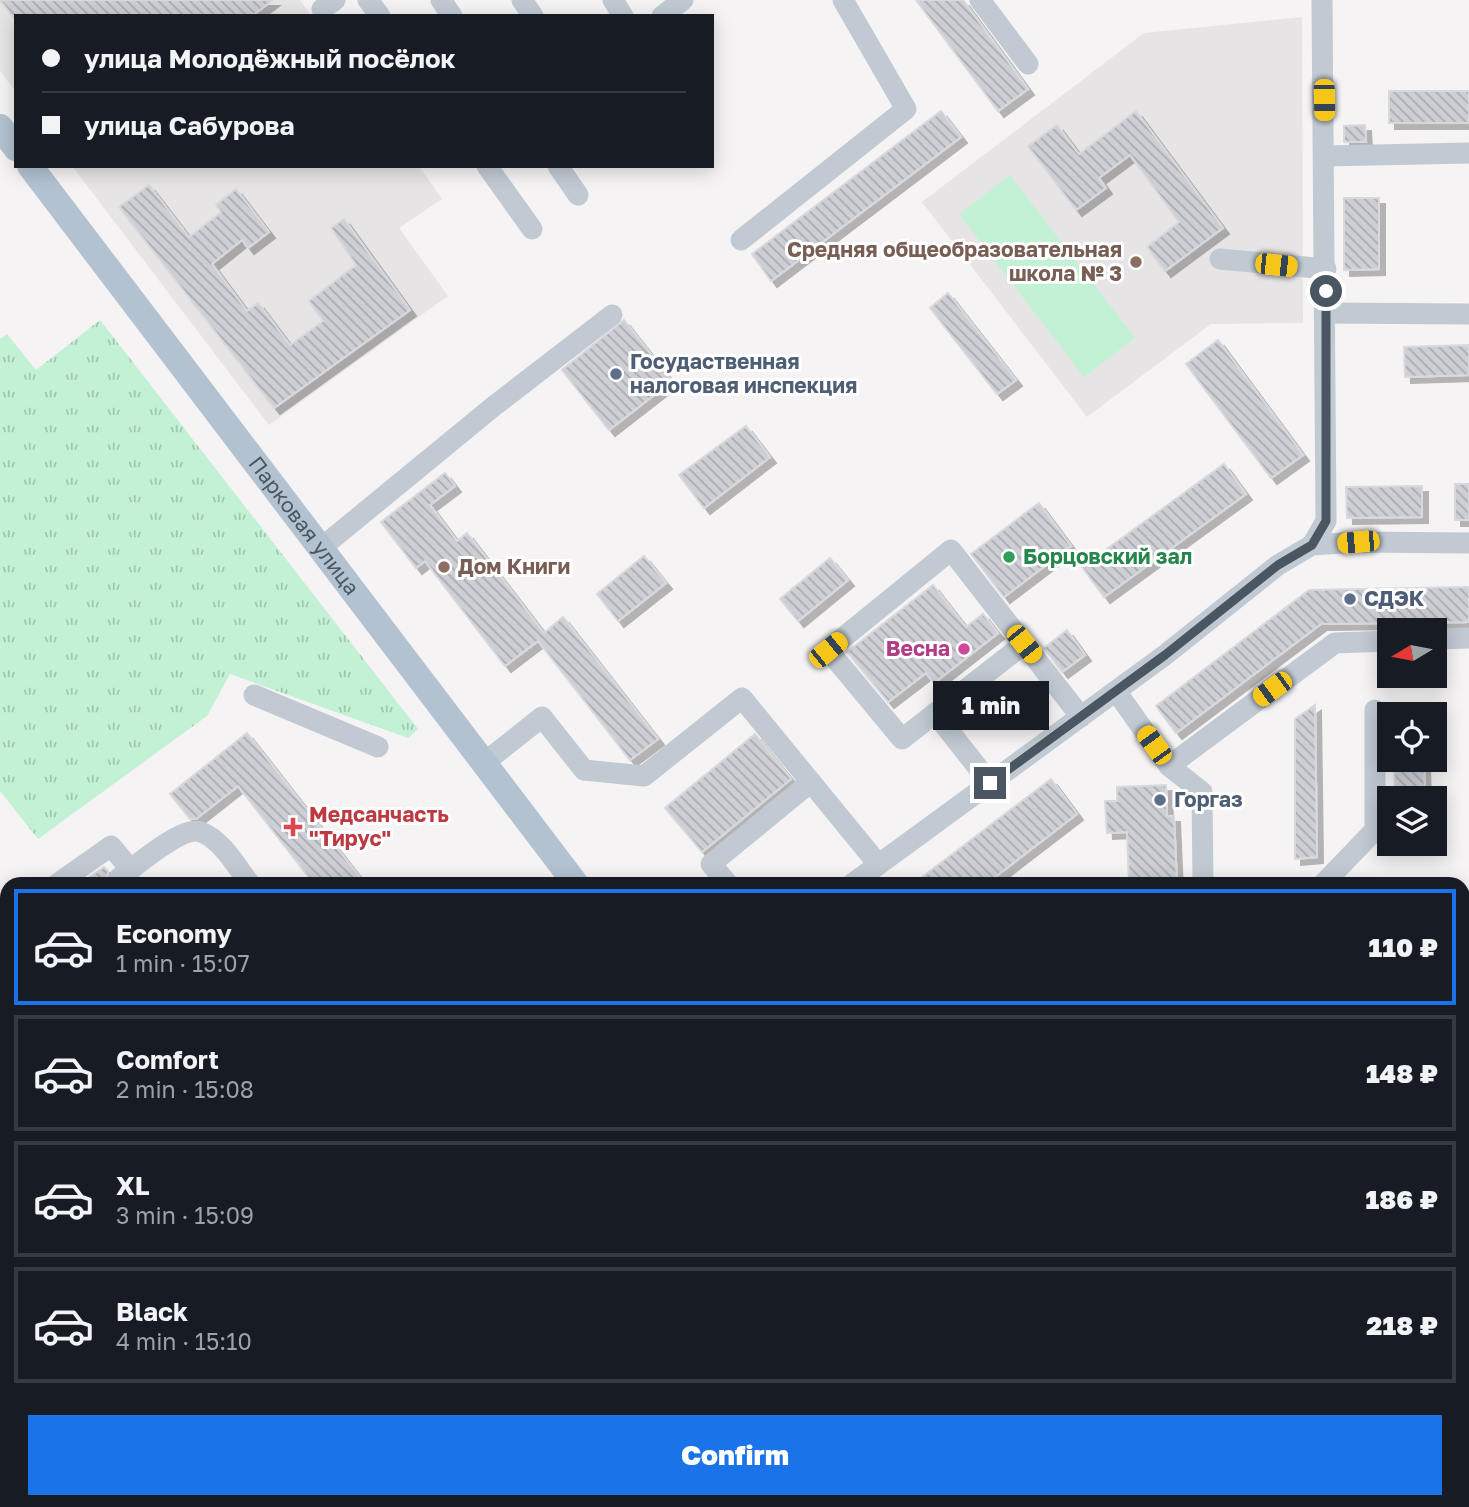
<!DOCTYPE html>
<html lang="en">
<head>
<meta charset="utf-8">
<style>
	body { margin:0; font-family:"Golos Text",sans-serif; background:#20242c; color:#f1f3f6; height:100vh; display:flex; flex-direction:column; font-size:26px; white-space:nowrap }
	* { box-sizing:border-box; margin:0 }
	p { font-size:23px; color:#9ea1a6 }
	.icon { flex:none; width:38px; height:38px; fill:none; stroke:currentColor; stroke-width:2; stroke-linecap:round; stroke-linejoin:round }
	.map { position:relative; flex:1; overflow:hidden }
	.details { position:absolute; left:0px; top:877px; width:1470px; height:632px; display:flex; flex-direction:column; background:#171b24; border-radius:21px 21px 0 0; box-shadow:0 4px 18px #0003 }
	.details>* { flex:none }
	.hud { position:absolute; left:14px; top:14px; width:700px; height:154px; border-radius:0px; box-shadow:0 4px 18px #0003; display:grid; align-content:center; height:154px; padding:0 28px; background:#171b24 }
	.needle { width:46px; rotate:260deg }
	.buttons { position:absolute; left:1377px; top:618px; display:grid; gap:14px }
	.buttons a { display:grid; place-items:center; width:70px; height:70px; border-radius:0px; background:#171b24; box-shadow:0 4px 18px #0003; font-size:35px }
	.end { position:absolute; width:32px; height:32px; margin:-16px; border:9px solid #4a5661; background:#fff; box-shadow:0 0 0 4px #fff }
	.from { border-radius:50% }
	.bubble { position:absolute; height:49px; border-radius:0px; background:#171b24; box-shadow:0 4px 18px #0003; font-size:23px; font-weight:800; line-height:49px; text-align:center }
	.car { position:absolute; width:21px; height:42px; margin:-21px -10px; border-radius:9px; box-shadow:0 0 5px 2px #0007; background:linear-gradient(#f5c518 24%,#345 0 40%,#f5c518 0 76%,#345 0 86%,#f5c518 0) }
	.hud b { display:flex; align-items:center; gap:24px; height:66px; font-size:26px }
	.hud b+b { border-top:2px solid #363941 }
	.hud i { width:18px; height:18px; background:#f1f3f6 }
	ul { padding:12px 0 0; list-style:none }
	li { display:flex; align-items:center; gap:21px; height:116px; margin:0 14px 10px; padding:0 14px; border:4px solid #363941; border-radius:0px }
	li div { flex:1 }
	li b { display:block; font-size:26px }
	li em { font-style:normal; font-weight:800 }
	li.on { border-color:#1a73e8 }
	li>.icon { width:63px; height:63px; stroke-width:1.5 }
	.action { display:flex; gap:14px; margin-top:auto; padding:14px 28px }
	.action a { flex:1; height:80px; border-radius:0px; background:#1a73e8; color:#fff; font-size:28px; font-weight:800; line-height:80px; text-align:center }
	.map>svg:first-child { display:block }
</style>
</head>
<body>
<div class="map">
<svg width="1469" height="1507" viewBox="0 0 1469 1507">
	<defs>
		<pattern id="forest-firs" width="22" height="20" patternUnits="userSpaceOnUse" patternTransform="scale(1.75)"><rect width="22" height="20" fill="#c3f1d5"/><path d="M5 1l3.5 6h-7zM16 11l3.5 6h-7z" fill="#a0c6b0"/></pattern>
		<pattern id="park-tufts" width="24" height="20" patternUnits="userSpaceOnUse" patternTransform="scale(1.75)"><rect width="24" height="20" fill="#c3f1d5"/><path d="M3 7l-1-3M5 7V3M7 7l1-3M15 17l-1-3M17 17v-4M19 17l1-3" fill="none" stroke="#a0c6b0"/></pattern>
		<pattern id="building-back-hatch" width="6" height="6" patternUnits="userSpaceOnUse" patternTransform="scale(1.75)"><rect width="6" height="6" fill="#cdcfd5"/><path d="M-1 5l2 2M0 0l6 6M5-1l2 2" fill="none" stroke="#a8abb0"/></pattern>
		<filter id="shadow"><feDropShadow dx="6" dy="6" stdDeviation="0" flood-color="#0004"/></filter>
	</defs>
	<rect width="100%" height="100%" fill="#f5f3f3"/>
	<path fill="#fdf9ef" d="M401,1502H487L491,1507H404Z"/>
	<g fill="#e6e4e5">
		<path d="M0,0H300L311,16H16V92L0,71Z"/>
		<path d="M1302,17L1303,323L1211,324L1087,417L922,202L1144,33Z"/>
		<path d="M72,166H419L442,199L399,228L448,296L269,425Z"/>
	</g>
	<path fill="url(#forest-firs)" d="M1089,1502H1225L1228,1507H1093Z"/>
	<g fill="url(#park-tufts)">
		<path d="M100,320L418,729L408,738L230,674L207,716L38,839L0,791V339L7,334L36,370Z"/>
		<path d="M775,1502H1007L1011,1507H771Z"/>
	</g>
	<path fill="#c3f1d5" d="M1010,175L1135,338L1084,377L959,214Z"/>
	<g fill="url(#building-back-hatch)" stroke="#d7d9de" stroke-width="2" filter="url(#shadow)">
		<path d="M0,0H273L252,16H12Z"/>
		<path d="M916,0H963L1028,89L998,111Z"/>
		<rect x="1389" y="91" width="80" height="32"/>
		<path d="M941,111L961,137L771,281L752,254Z"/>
		<path d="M1136,111L1223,228L1165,271L1147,247L1179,222L1130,155L1099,178L1106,188L1076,210L1028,146L1057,125L1079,154Z"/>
		<path d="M1365,125L1366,142H1344V126Z"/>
		<path d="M149,185L189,237L221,212L216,205L236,189L269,232L248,248L242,240L212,264L247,311L258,303L290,345L323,321L309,301L356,265L331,228L344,219L410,310L274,408L119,207Z"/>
		<path d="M1344,198H1379V269L1344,270Z"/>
		<path d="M948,293L1016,380L997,394L930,308Z"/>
		<path d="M624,320L672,381L609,430L562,370Z"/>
		<path d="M1218,340L1303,455L1271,478L1186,364Z"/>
		<path d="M1469,345V375L1405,377L1404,347Z"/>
		<path d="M746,426L770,457L704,508L679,475Z"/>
		<path d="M1224,464L1246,494L1104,597L1082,567Z"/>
		<path d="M445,473L455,486L430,505L457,541L467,533L544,633L563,617L658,739L630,760L538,641L505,666L425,561L416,568L381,522Z"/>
		<rect x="1455" y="484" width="14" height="36"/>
		<path d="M1422,486V517L1347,518L1346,487Z"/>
		<path d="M1039,503L1071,546L1004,597L971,554Z"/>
		<path d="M644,556L666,583L618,621L597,594Z"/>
		<path d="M830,558L848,580L798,621L780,599Z"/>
		<path d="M933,585L966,627L983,614L998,633L934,683L926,673L888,702L847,652Z"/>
		<path d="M1469,587V622L1321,624L1176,733L1156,706L1309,590Z"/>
		<path d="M1067,630L1085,655L1062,672L1044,648Z"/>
		<path d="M1315,705L1317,857L1295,859V719Z"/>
		<path d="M247,733L365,884H314L238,786L196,819H190L170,794Z"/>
		<path d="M755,734L791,779L702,852L665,808Z"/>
		<path d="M1394,760H1424L1425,798H1395Z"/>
		<path d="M1051,779L1077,814L986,884H913Z"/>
		<path d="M1166,785L1167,816H1174L1177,884H1129L1127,832L1107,833L1105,801H1117V787Z"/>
		<path d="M104,867L108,871L106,884H80Z"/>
	</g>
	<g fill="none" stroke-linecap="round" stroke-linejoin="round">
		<g stroke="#c1cad2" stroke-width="21">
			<path d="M368,0L380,16"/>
			<path d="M441,0L452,16"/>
			<path d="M522,0L533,16"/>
			<path d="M613,0L623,16"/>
			<path d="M980,0L1028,64"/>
			<path d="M322,9L335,0"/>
			<path d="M662,16L683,0"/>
			<path d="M1325,156L1469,153"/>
			<path d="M487,166L532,229"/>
			<path d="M558,166L578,195"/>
			<path d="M741,240L906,109L843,0"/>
			<path d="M1220,259L1326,269"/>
			<path d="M1326,313L1469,314"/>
			<path d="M1312,545L1326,521L1322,0"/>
			<path d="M321,548L494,406L612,315"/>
			<path d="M1435,639L1469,638"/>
			<path d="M1024,644L902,739L828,650L951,550L1081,717"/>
			<path d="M1116,691L1169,766L1202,792L1203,884"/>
			<path d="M254,695L378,747"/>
			<path d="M935,713L990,783"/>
			<path d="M484,763L542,717L584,770L644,776L742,698L878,864"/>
			<path d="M1169,766L1335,643L1390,641"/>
			<path d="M118,879C135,867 182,825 201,832C222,840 237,867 250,884"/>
			<path d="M57,884L111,846L131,870"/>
			<path d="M728,884L711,864L811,782"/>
			<path d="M852,884L1165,655L1278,565L1312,545L1358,542L1469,543"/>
			<path d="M1323,884L1375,830V710"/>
			<path d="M0,925L7,920"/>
			<path d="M1463,975L1469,976"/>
			<path d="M0,1017L7,1026"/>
			<path d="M1463,1055H1469"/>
			<path d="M0,1202L7,1197"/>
			<path d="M83,1507L90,1502"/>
			<path d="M618,1507L622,1502"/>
			<path d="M751,1507L755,1502"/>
		</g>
		<g stroke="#b3c2d1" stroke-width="26">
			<path d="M0,127L16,148"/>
			<path id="s1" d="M30,166L576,884"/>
			<path d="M1055,1502L1059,1507"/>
		</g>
		<g stroke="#b5b8bd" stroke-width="8">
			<g id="rail">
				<path d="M0,1075L7,1084"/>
				<path d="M76,1502V1507"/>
			</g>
		</g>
		<use href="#rail" stroke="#fff" stroke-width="5" stroke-dasharray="16" stroke-linecap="butt"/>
	</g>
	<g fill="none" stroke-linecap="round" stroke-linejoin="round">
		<path stroke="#4a5661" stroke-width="9" d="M990,783L1165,655L1278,565L1312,545L1326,521V291"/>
	</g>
	<g fill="#8d6e63" stroke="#fff" stroke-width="2.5">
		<circle cx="1136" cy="262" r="7"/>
		<circle cx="444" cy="567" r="7"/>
	</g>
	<g fill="#5c6f8a" stroke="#fff" stroke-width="2.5">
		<circle cx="616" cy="374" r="7"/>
		<circle cx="1350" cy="599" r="7"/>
		<circle cx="1160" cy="800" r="7"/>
	</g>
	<circle fill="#2e9e5b" stroke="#fff" stroke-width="2.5" cx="1009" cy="557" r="7"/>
	<circle fill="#d1479c" stroke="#fff" stroke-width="2.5" cx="964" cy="649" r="7"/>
	<path fill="#e0444e" stroke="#fff" stroke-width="2.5" d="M289.5 816.5h7v7h7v7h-7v7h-7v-7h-7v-7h7z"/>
	<g text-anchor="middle" stroke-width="6" stroke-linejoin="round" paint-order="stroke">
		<g font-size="21" font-weight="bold" fill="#785e54" stroke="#fff" text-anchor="end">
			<text x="1122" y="257">Средняя общеобразовательная<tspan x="1122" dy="24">школа № 3</tspan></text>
			<text x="458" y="574" text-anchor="start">Дом Книги</text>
		</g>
		<g font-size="21" font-weight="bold" fill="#4e5e75" stroke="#fff" text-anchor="start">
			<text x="630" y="369">Госудаственная<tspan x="630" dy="24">налоговая инспекция</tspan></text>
			<text x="1364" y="606">СДЭК</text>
			<text x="1174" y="807">Горгаз</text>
		</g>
		<g font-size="21" fill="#4a5661" stroke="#fff">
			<text dy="7" stroke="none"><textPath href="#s1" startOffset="452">Парковая улица</textPath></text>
		</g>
		<g font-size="21" font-weight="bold" fill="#27864d" stroke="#fff" text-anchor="start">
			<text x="1023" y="564">Борцовский зал</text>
		</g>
		<g font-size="21" font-weight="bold" fill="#b23c85" stroke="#fff" text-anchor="end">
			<text x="950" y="656">Весна</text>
		</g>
		<g font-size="21" font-weight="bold" fill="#be3a42" stroke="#fff" text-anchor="start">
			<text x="309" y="822">Медсанчасть<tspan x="309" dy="24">"Тирус"</tspan></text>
		</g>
	</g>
</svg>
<div class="buttons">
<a><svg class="needle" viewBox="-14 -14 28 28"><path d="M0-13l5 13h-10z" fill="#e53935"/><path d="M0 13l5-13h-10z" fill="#9ea1a6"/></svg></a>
<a><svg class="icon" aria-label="locate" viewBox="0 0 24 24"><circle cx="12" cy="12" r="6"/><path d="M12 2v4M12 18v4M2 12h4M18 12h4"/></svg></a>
<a><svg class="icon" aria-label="layers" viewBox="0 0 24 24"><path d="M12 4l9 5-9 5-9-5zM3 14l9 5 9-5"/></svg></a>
</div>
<i class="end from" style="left:1326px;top:291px"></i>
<i class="end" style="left:990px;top:783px"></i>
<div class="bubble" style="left:933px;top:681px;width:116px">1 min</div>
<i class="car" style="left:1324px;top:100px;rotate:179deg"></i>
<i class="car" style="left:1276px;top:265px;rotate:96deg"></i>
<i class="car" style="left:1358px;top:542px;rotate:265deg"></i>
<i class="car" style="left:1024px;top:644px;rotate:141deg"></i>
<i class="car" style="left:828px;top:650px;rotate:51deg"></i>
<i class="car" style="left:1272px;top:689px;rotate:234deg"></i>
<i class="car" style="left:1154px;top:745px;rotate:324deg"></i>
<div class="hud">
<b><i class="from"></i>улица Молодёжный посёлок</b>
<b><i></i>улица Сабурова</b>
</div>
<section class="details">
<ul>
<li class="on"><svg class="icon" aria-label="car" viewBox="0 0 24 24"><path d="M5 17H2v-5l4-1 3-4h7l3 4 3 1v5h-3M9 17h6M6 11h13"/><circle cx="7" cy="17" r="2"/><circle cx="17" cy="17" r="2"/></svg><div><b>Economy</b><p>1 min · 15:07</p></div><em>110 ₽</em></li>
<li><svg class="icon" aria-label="car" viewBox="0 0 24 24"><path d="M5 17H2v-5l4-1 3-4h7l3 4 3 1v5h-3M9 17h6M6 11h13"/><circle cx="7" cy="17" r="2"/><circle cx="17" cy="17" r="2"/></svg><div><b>Comfort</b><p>2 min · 15:08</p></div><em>148 ₽</em></li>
<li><svg class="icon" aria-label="car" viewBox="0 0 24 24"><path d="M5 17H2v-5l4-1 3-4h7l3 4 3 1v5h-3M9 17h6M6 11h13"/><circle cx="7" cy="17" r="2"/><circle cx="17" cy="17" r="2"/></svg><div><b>XL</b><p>3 min · 15:09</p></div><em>186 ₽</em></li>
<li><svg class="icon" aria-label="car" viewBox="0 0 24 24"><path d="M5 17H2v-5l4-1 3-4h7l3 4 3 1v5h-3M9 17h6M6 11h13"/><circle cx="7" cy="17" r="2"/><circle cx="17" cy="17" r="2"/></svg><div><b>Black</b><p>4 min · 15:10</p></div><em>218 ₽</em></li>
</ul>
<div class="action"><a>Confirm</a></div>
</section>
</div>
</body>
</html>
